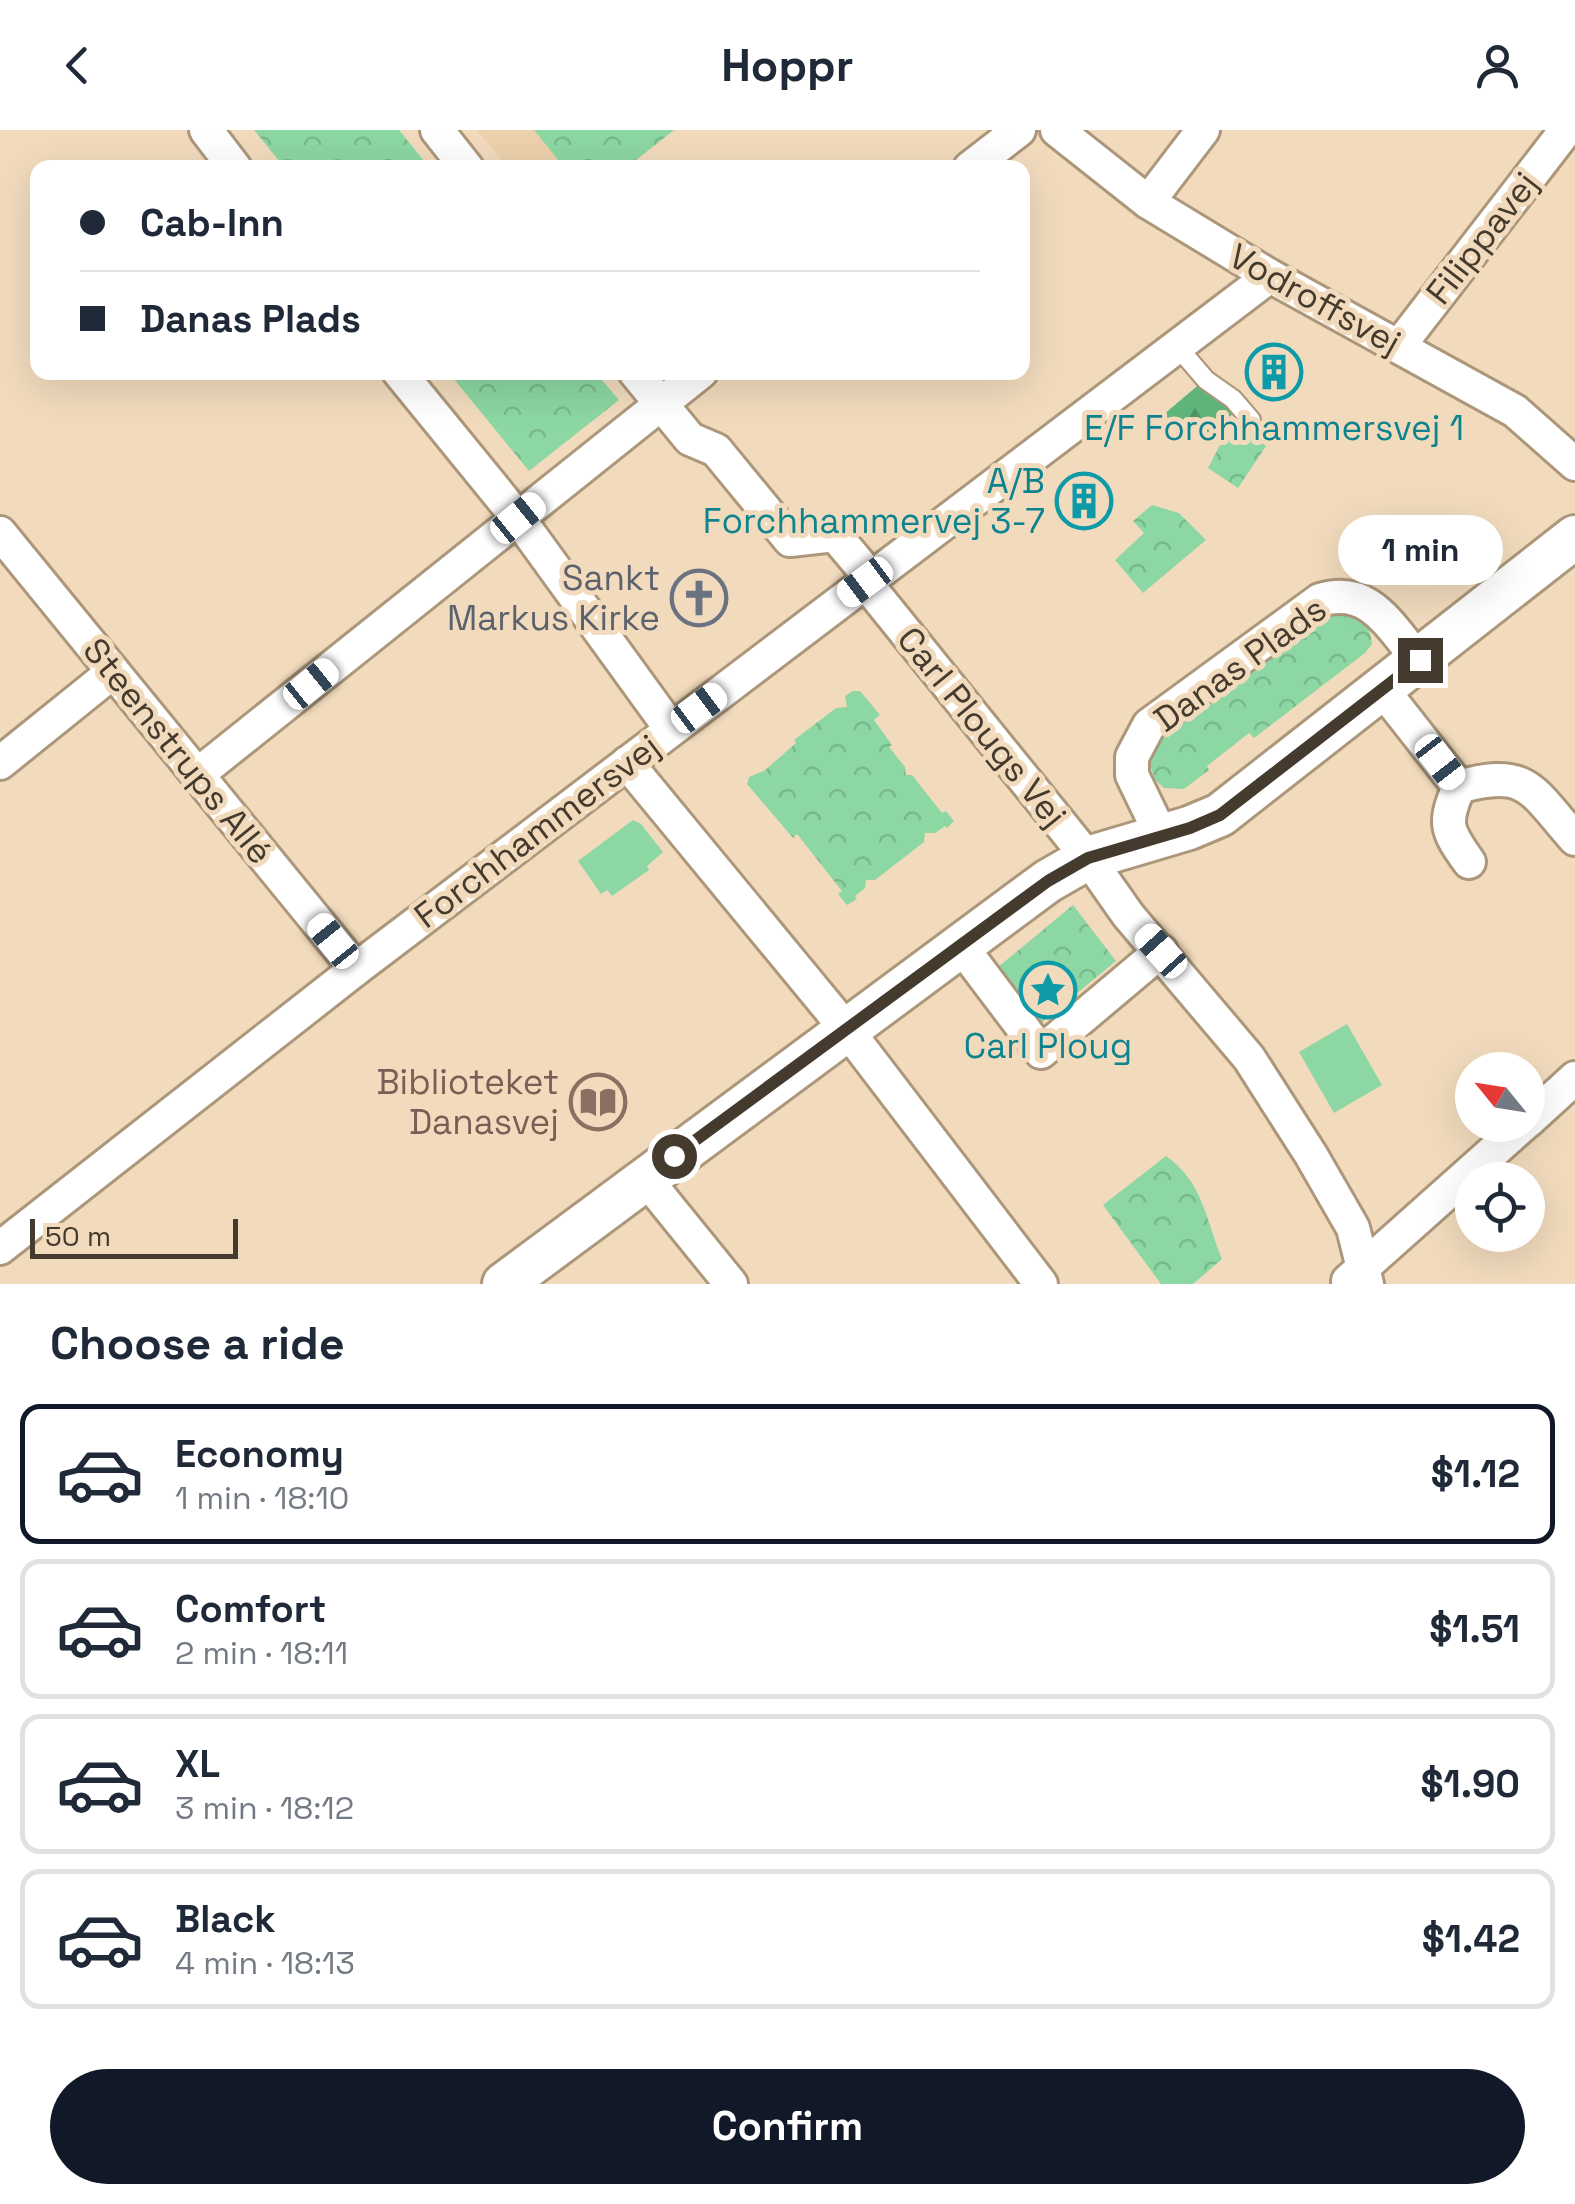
<!DOCTYPE html>
<html lang="en">
<head>
<meta charset="utf-8">
<style>
	body { margin:0; font-family:"Space Grotesk",sans-serif; background:#f6f6f7; color:#1f2937; height:100vh; display:flex; flex-direction:column; font-size:38px; white-space:nowrap }
	* { box-sizing:border-box; margin:0 }
	p { font-size:32px; color:#747a83 }
	.icon { flex:none; width:55px; height:55px; fill:none; stroke:currentColor; stroke-width:2; stroke-linecap:round; stroke-linejoin:round }
	.map { position:relative; height:1154px; overflow:hidden }
	.panel { display:flex; flex-direction:column; background:#fff; flex:1 }
	.panel>* { flex:none }
	.guide { position:absolute; left:30px; top:30px; width:1000px; height:220px; border-radius:20px; box-shadow:0 10px 40px #0002; display:grid; align-content:center; height:220px; padding:0 50px; background:#fff }
	.needle { width:65px; rotate:300deg }
	.buttons { position:absolute; left:1455px; top:922px; display:grid; gap:20px }
	.buttons a { display:grid; place-items:center; width:90px; height:90px; border-radius:50%; background:#fff; box-shadow:0 10px 40px #0002; font-size:50px }
	.scale { position:absolute; left:30px; bottom:25px; width:208px; box-sizing:border-box; padding-left:10px; border:5px solid #443a2e; border-top:0; font-size:28px; line-height:35px; white-space:nowrap; color:#443a2e; -webkit-text-stroke:8px #f2dbbd; paint-order:stroke }
	.end { position:absolute; width:45px; height:45px; margin:-22px; border:12px solid #443a2e; background:#fff; box-shadow:0 0 0 5px #fff }
	.from { border-radius:50% }
	.bubble { position:absolute; height:70px; border-radius:35px; background:#fff; box-shadow:0 10px 40px #0002; font-size:32px; font-weight:700; line-height:70px; text-align:center }
	.car { position:absolute; width:30px; height:60px; margin:-30px -15px; border-radius:12px; box-shadow:0 0 8px 2px #0007; background:linear-gradient(#fff 24%,#345 0 40%,#fff 0 76%,#345 0 86%,#fff 0) }
	.guide b { display:flex; align-items:center; gap:35px; height:95px; font-size:38px }
	.guide b+b { border-top:2px solid #e0e1e3 }
	.guide i { width:25px; height:25px; background:#1f2937 }
	ul { padding:0; list-style:none }
	li { display:flex; align-items:center; gap:30px; height:140px; margin:0 20px 15px; padding:0 30px; border:5px solid #e0e1e3; border-radius:20px }
	li div { flex:1 }
	li b { display:block; font-size:38px }
	li em { font-style:normal; font-weight:700 }
	li.selected { border-color:#111827 }
	li>.icon { width:90px; height:90px; stroke-width:1.5 }
	h2 { padding:0 50px; font-size:45px; line-height:120px }
	.button { display:flex; gap:20px; margin-top:auto; padding:20px 50px }
	.button a { flex:1; height:115px; border-radius:60px; background:#111827; color:#fff; font-size:40px; font-weight:700; line-height:115px; text-align:center }
	header { display:flex; justify-content:space-between; align-items:center; height:130px; padding:0 50px; background:#fff; font-size:45px; font-weight:700 }
	.map>svg:first-child { display:block }
</style>
</head>
<body>
<header><svg class="icon" aria-label="back" viewBox="0 0 24 24"><path d="M15 5l-7 7 7 7"/></svg>Hoppr<svg class="icon" aria-label="person" viewBox="0 0 24 24"><circle cx="12" cy="8" r="4"/><path d="M4 21q1-7 8-7t8 7"/></svg></header>
<div class="map">
<svg width="1575" height="1154" viewBox="0 0 1575 1154">
	<defs>
		<pattern id="forest-firs" width="22" height="20" patternUnits="userSpaceOnUse" patternTransform="scale(2.5)"><rect width="22" height="20" fill="#5fb47b"/><path d="M5 1l3.5 6h-7zM16 11l3.5 6h-7z" fill="#509365"/></pattern>
		<pattern id="park-crowns" width="20" height="18" patternUnits="userSpaceOnUse" patternTransform="scale(2.5)"><rect width="20" height="18" fill="#8cd7a3"/><path d="M2 6a3 3 0 1 1 6 0M12 15a3 3 0 1 1 6 0" fill="none" stroke="#7ab98d"/></pattern>
	</defs>
	<rect width="100%" height="100%" fill="#f2dbbd"/>
	<path fill="#edd1ac" d="M477,0H674L627,38L507,37Z"/>
	<g fill="#8cd7a3">
		<path d="M633,690L641,694L663,722L647,736L649,740L612,766L607,760L601,764L578,731Z"/>
		<path d="M1347,894L1382,955L1334,983L1299,922Z"/>
	</g>
	<path fill="url(#forest-firs)" d="M1202,252L1237,280L1214,301L1195,305L1163,285Z"/>
	<g fill="url(#park-crowns)">
		<path d="M254,0H399L429,37H284Z"/>
		<path d="M534,0H674L627,37H564Z"/>
		<path d="M449,243H596L619,270L529,341Z"/>
		<path d="M1246,297L1266,316L1238,358L1208,338L1221,313Z"/>
		<path d="M1152,375L1179,383L1206,410L1143,463L1115,430L1144,403L1133,391Z"/>
		<path d="M1342,482C1363,485 1370,494 1372,514L1365,523L1254,608L1249,603L1207,636L1209,640L1184,659L1164,658L1155,650L1149,632L1158,612L1326,486Z"/>
		<path d="M853,561H860L880,585L874,590L892,615L889,617L905,637L906,645H912L942,683L946,681L954,691L947,698L945,696L935,703H925L924,712L875,750H866L865,758L855,766L857,769L847,775L838,764L842,761L797,704L793,708L747,654L749,647L764,641L796,613L794,610L836,578L847,577L845,566Z"/>
		<path d="M1073,775L1116,831L1036,897L992,842Z"/>
		<path d="M1166,1026C1203,1052 1206,1090 1222,1129L1193,1154H1161L1103,1075Z"/>
	</g>
	<g fill="none" stroke-linecap="round" stroke-linejoin="round">
		<g stroke="#ac977a" stroke-width="22">
			<path id="service" d="M1176,215L1206,250L1233,269L1251,290"/>
		</g>
		<g stroke="#ac977a" stroke-width="38">
			<g id="minor">
				<path d="M206,0L235,38"/>
				<path d="M437,0L467,38"/>
				<path d="M1057,0L1148,72L1270,146L1515,281L1575,334"/>
				<path d="M970,38L1019,0"/>
				<path d="M1148,72L1203,0"/>
				<path d="M1399,216L1566,0"/>
				<path d="M399,242L518,388L671,599"/>
				<path d="M635,242L690,309L716,320L790,410L835,405L871,448"/>
				<path d="M0,403L356,839"/>
				<path d="M865,452L1088,728L1128,785L1249,928L1311,1025L1353,1098L1367,1154"/>
				<path d="M1382,559L1459,657"/>
				<path d="M0,633L113,542"/>
				<path d="M627,633L847,900L1041,1154"/>
				<path d="M197,645L701,242"/>
				<path d="M1459,657C1528,637 1532,661 1575,709"/>
				<path d="M1459,657C1443,693 1446,700 1469,732"/>
				<path d="M1161,705L1132,645V627L1149,595L1320,470C1370,455 1389,496 1419,530"/>
				<path d="M961,816L1041,922L1161,821"/>
				<path d="M1528,991L1575,948"/>
				<path d="M645,1048L731,1154"/>
				<path d="M0,1118L356,839L1270,146"/>
				<path d="M1348,1151L1523,995"/>
			</g>
		</g>
		<g stroke="#ac977a" stroke-width="48">
			<path id="tertiary" d="M504,1154L1048,751L1088,728L1189,698L1220,685L1575,407"/>
		</g>
		<use href="#service" stroke="#fff" stroke-width="18"/>
		<use href="#minor" stroke="#fff" stroke-width="32"/>
		<use href="#tertiary" stroke="#fff" stroke-width="42"/>
	</g>
	<g fill="none" stroke-linecap="round" stroke-linejoin="round">
		<path stroke="#443a2e" stroke-width="12" d="M674,1026L1048,751L1088,728L1190,698L1220,685L1420,530"/>
	</g>
	<defs>
		<g id="building-ring" transform="scale(2.875)"><circle r="9.5" fill="#f2dbbd" stroke="#0f9aa8" stroke-width="1.5"/><path d="M-4-6H4V6H1V3H-1V6H-4ZM-2.5-4.3h1.7v1.8h-1.7ZM.8-4.3h1.7v1.8H.8ZM-2.5-1h1.7V.8h-1.7ZM.8-1h1.7V.8H.8Z" fill="#0f9aa8"/></g>
		<g id="church-ring" transform="scale(2.875)"><circle r="9.5" fill="#f2dbbd" stroke="#6b7280" stroke-width="1.5"/><path d="M-1.2-6h2.4v3.5h3.3v2.4h-3.3V6h-2.4V-.1h-3.3v-2.4h3.3Z" fill="#6b7280"/></g>
		<g id="sight-ring" transform="scale(2.875)"><circle r="9.5" fill="#f2dbbd" stroke="#0f9aa8" stroke-width="1.5"/><path d="M0-6L1.8-2.2L6-1.7L2.9 1.2L3.7 5.4L0 3.3L-3.7 5.4L-2.9 1.2L-6-1.7L-1.8-2.2Z" fill="#0f9aa8"/></g>
		<g id="library-ring" transform="scale(2.875)"><circle r="9.5" fill="#f2dbbd" stroke="#8d6e63" stroke-width="1.5"/><path d="M-6-4Q-3-5.5-.7-3.5V5Q-3 3-6 4ZM6-4Q3-5.5 .7-3.5V5Q3 3 6 4Z" fill="#8d6e63"/></g>
	</defs>
	<g fill-rule="evenodd">
		<use href="#building-ring" x="1274" y="242"/>
		<use href="#building-ring" x="1084" y="371"/>
		<use href="#church-ring" x="699" y="468"/>
		<use href="#sight-ring" x="1048" y="860"/>
		<use href="#library-ring" x="598" y="972"/>
	</g>
	<g text-anchor="middle" stroke-width="10" stroke-linejoin="round" paint-order="stroke">
		<g font-size="35" fill="#443a2e" stroke="#f2dbbd">
			<text transform="translate(1482 108) rotate(-52)" y="12">Filippavej</text>
			<text transform="translate(1315 169) rotate(29)" y="12">Vodroffsvej</text>
			<text transform="translate(1240 534) rotate(-36)" y="12">Danas Plads</text>
			<text transform="translate(982 597) rotate(51)" y="12">Carl Plougs Vej</text>
			<text transform="translate(178 621) rotate(51)" y="12">Steenstrups Allé</text>
			<text transform="translate(537 701) rotate(-37)" y="12">Forchhammersvej</text>
		</g>
		<g font-size="35" fill="#0d838f" stroke="#f2dbbd">
			<text x="1274" y="310">E/F Forchhammersvej 1</text>
			<text x="1045" y="363" text-anchor="end">A/B<tspan x="1045" dy="40">Forchhammervej 3-7</tspan></text>
			<text x="1048" y="928">Carl Ploug</text>
		</g>
		<g font-size="35" fill="#5b616d" stroke="#f2dbbd" text-anchor="end">
			<text x="660" y="460">Sankt<tspan x="660" dy="40">Markus Kirke</tspan></text>
		</g>
		<g font-size="35" fill="#785e54" stroke="#f2dbbd" text-anchor="end">
			<text x="559" y="964">Biblioteket<tspan x="559" dy="40">Danasvej</tspan></text>
		</g>
	</g>
</svg>
<div class="buttons">
<a><svg class="needle" viewBox="-14 -14 28 28"><path d="M0-13l5 13h-10z" fill="#e53935"/><path d="M0 13l5-13h-10z" fill="#747a83"/></svg></a>
<a><svg class="icon" aria-label="locate" viewBox="0 0 24 24"><circle cx="12" cy="12" r="6"/><path d="M12 2v4M12 18v4M2 12h4M18 12h4"/></svg></a>
</div>
<div class="scale">50 m</div>
<i class="end from" style="left:674px;top:1026px"></i>
<i class="end" style="left:1420px;top:530px"></i>
<div class="bubble" style="left:1338px;top:385px;width:165px">1 min</div>
<i class="car" style="left:518px;top:388px;rotate:51deg"></i>
<i class="car" style="left:865px;top:452px;rotate:233deg"></i>
<i class="car" style="left:311px;top:554px;rotate:51deg"></i>
<i class="car" style="left:699px;top:578px;rotate:53deg"></i>
<i class="car" style="left:1440px;top:632px;rotate:142deg"></i>
<i class="car" style="left:333px;top:811px;rotate:321deg"></i>
<i class="car" style="left:1161px;top:821px;rotate:318deg"></i>
<div class="guide">
<b><i class="from"></i>Cab-Inn</b>
<b><i></i>Danas Plads</b>
</div>
</div>
<section class="panel">
<h2>Choose a ride</h2>
<ul>
<li class="selected"><svg class="icon" aria-label="car" viewBox="0 0 24 24"><path d="M5 17H2v-5l4-1 3-4h7l3 4 3 1v5h-3M9 17h6M6 11h13"/><circle cx="7" cy="17" r="2"/><circle cx="17" cy="17" r="2"/></svg><div><b>Economy</b><p>1 min · 18:10</p></div><em>$1.12</em></li>
<li><svg class="icon" aria-label="car" viewBox="0 0 24 24"><path d="M5 17H2v-5l4-1 3-4h7l3 4 3 1v5h-3M9 17h6M6 11h13"/><circle cx="7" cy="17" r="2"/><circle cx="17" cy="17" r="2"/></svg><div><b>Comfort</b><p>2 min · 18:11</p></div><em>$1.51</em></li>
<li><svg class="icon" aria-label="car" viewBox="0 0 24 24"><path d="M5 17H2v-5l4-1 3-4h7l3 4 3 1v5h-3M9 17h6M6 11h13"/><circle cx="7" cy="17" r="2"/><circle cx="17" cy="17" r="2"/></svg><div><b>XL</b><p>3 min · 18:12</p></div><em>$1.90</em></li>
<li><svg class="icon" aria-label="car" viewBox="0 0 24 24"><path d="M5 17H2v-5l4-1 3-4h7l3 4 3 1v5h-3M9 17h6M6 11h13"/><circle cx="7" cy="17" r="2"/><circle cx="17" cy="17" r="2"/></svg><div><b>Black</b><p>4 min · 18:13</p></div><em>$1.42</em></li>
</ul>
<div class="button"><a>Confirm</a></div>
</section>
</body>
</html>
